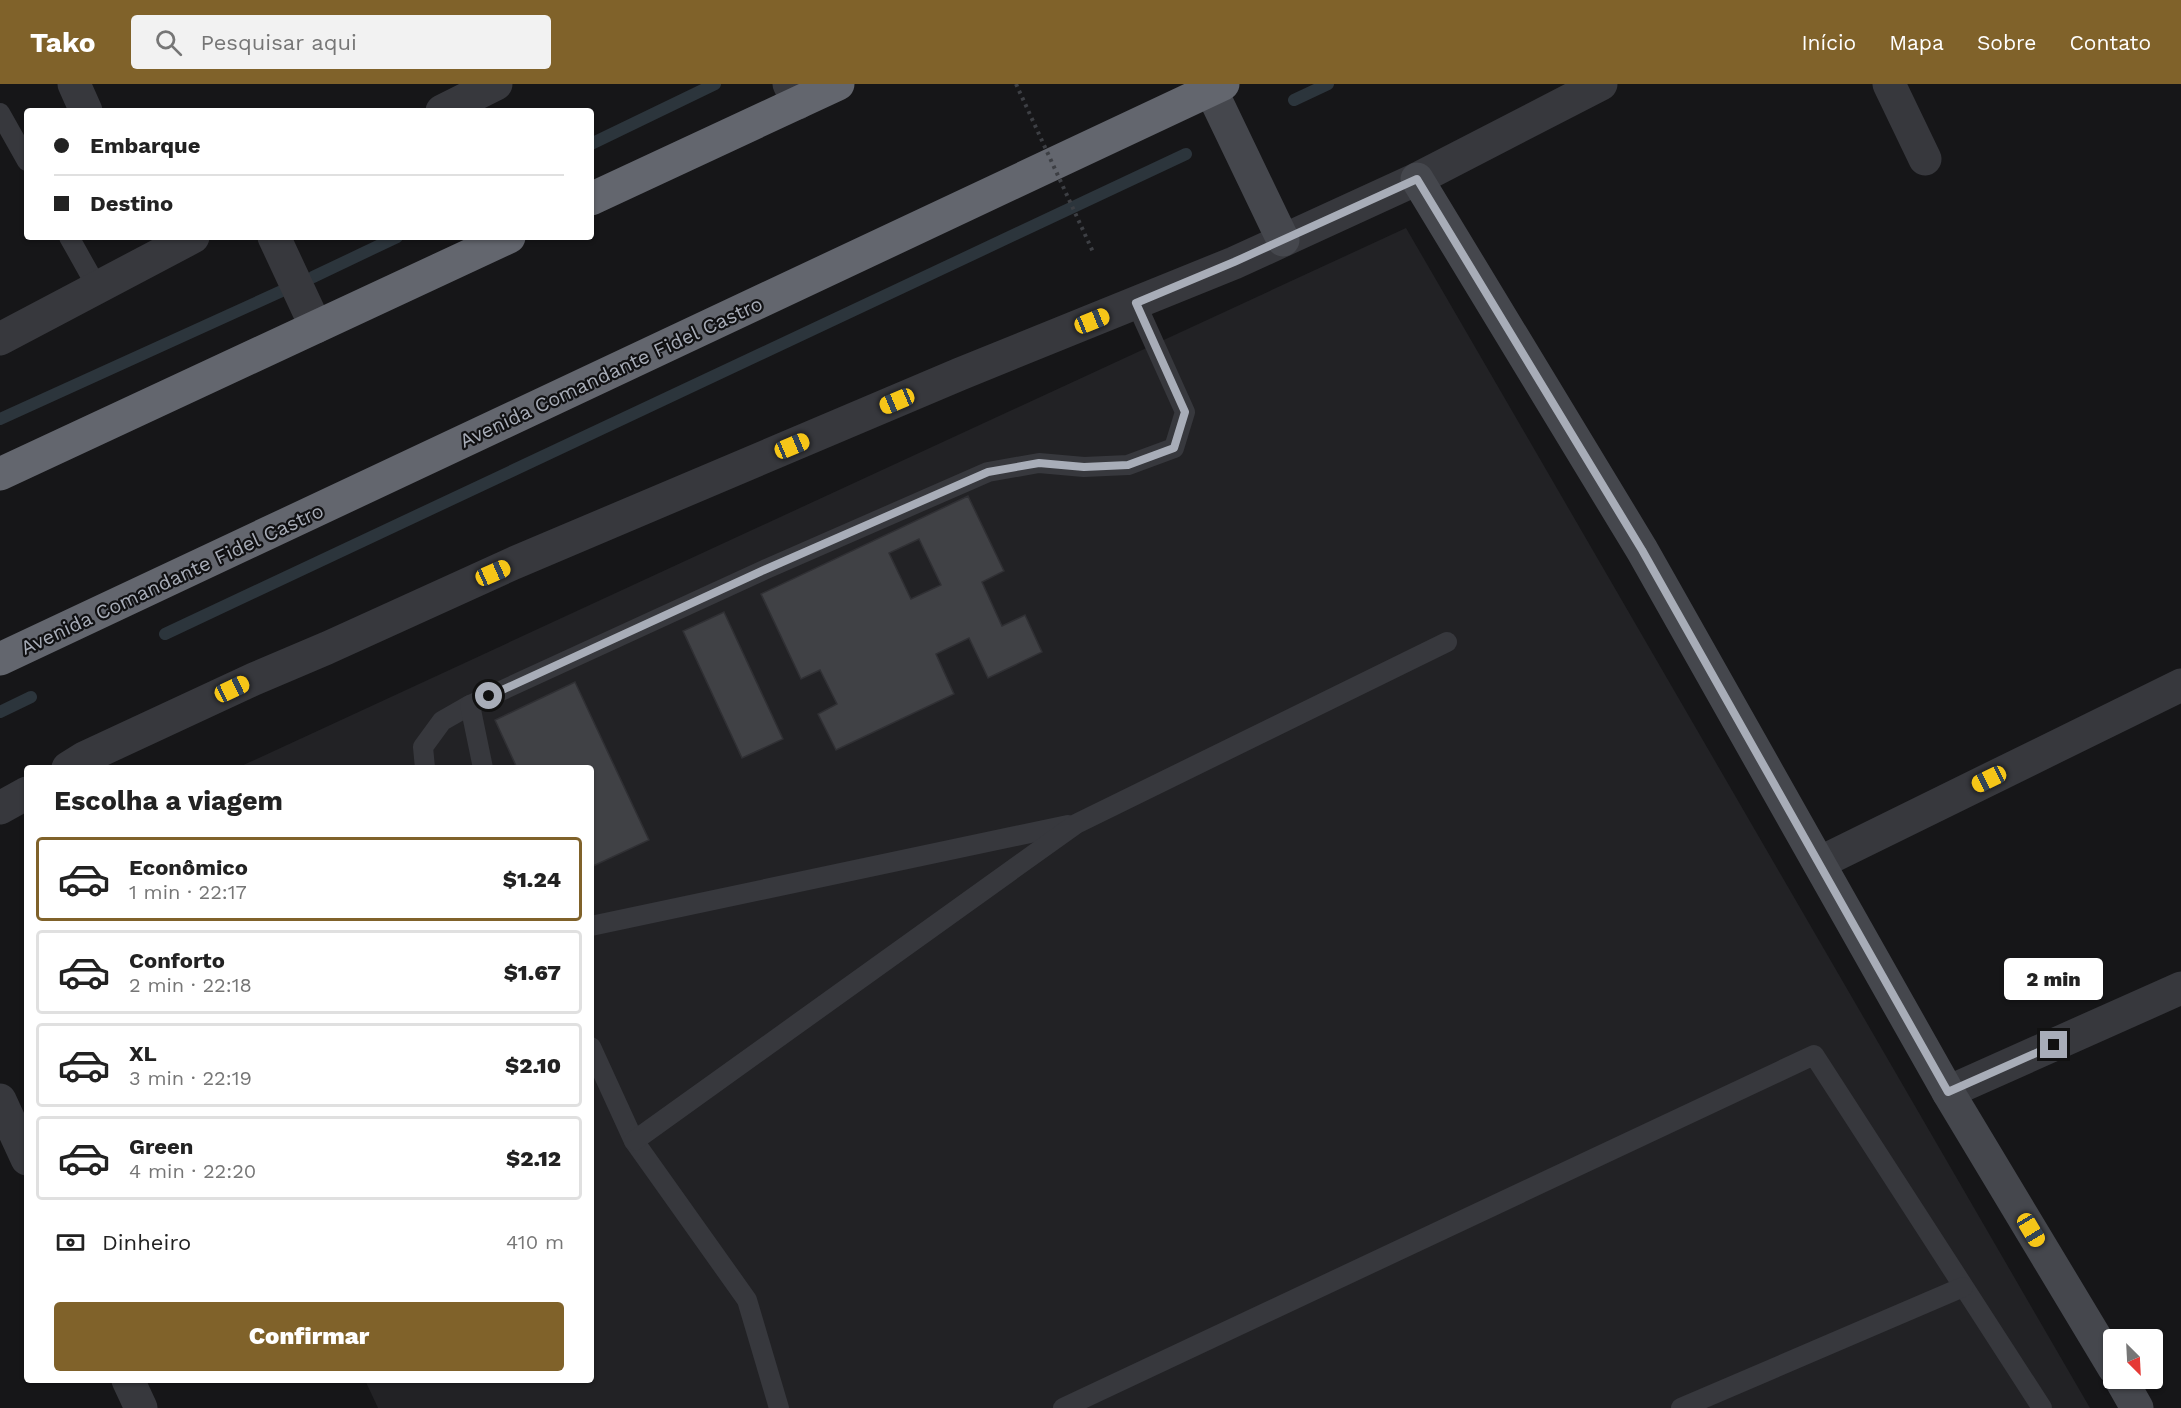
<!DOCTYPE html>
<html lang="pt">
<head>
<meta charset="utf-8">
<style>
	body { margin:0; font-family:"Work Sans",sans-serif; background:#f2f2f2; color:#222; height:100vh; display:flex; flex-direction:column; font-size:22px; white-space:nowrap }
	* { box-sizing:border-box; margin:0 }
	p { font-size:20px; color:#767676 }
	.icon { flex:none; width:33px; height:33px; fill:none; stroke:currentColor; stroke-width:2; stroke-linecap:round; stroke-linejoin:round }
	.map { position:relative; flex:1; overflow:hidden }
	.sheet { position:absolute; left:24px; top:681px; width:570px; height:618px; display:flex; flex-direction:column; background:#fff; border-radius:6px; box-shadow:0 2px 4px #0004 }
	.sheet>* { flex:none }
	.top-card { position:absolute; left:24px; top:24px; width:570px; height:132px; border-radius:6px; box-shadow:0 2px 4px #0004; display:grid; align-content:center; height:132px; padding:0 30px; background:#fff }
	.needle { width:39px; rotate:156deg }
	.tools { position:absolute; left:2103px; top:1245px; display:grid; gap:12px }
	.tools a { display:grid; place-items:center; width:60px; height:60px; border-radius:6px; background:#fff; box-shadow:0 2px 4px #0004; font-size:30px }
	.end { position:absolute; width:27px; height:27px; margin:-14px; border:8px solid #a8adb8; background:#111; box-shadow:0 0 0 3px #111 }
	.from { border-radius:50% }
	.bubble { position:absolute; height:42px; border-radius:6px; background:#fff; box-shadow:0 2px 4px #0004; font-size:20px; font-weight:800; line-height:42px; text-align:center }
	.car { position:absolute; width:18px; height:36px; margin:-18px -9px; border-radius:8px; box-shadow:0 0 4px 2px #0007; background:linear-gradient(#f5c518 24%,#345 0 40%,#f5c518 0 76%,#345 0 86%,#f5c518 0) }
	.top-card b { display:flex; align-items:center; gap:21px; height:57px; font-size:22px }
	.top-card b+b { border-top:2px solid #e0e0e0 }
	.top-card i { width:15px; height:15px; background:#222 }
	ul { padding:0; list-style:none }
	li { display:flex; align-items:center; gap:18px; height:84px; margin:0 12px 9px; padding:0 18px; border:3px solid #e0e0e0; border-radius:6px }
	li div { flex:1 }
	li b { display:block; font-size:22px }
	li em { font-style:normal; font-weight:800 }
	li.current { border-color:#80622a }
	li>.icon { width:54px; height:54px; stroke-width:1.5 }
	h2 { padding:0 30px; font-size:27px; line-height:72px }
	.pay { display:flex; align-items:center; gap:15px; height:66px; padding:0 30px; font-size:22px }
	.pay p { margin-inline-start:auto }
	.action { display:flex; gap:12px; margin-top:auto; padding:12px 30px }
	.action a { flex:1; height:69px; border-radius:6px; background:#80622a; color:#fff; font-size:24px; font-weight:800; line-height:69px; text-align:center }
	header { display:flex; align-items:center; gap:36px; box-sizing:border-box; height:84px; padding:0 30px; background:#80622a; color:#fff }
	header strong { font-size:28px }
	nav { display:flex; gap:33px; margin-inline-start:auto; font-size:21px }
	.search { width:420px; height:54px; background:#f2f2f2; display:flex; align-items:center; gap:15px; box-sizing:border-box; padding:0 21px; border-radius:6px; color:#767676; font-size:22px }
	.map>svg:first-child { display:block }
</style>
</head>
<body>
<header>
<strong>Tako</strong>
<div class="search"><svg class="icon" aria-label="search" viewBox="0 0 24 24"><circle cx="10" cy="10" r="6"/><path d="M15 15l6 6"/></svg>Pesquisar aqui</div>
<nav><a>Início</a><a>Mapa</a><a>Sobre</a><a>Contato</a></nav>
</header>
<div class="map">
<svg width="2181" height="1324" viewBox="0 0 2181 1324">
	<rect width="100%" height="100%" fill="#161618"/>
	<path fill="#222225" d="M1406,144L2090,1324H378L365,1296H591V684H237Z"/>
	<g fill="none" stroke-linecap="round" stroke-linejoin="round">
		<g stroke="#2c353c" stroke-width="12">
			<path d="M1294,16L1328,0"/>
			<path d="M591,60L715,0"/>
			<path d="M313,193L397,153"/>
			<path d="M0,335L284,206"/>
			<path d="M165,550L1186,70"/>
			<path d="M0,628L31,613"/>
		</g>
	</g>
	<g fill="#404145" stroke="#303034" stroke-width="1.5" fill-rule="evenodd">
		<path d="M968,412L1004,487L982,498L1002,542L1025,531L1042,568L988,594L969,554L936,570L954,610L836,666L818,630L837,620L820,586L801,595L761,510ZM919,455L941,501L911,515L889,469Z"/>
		<path d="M724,528L783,655L742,674L683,547Z"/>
		<path d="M575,598L649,756L591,783V684H517L495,636Z"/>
	</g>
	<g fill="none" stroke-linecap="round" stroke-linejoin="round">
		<g stroke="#37383d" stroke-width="20">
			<path d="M0,29L27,77"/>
			<path d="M69,153L97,203"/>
			<path d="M425,684L423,663L442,637L470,621"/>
			<path d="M483,684L470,621L764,486L988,388L1039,379L1084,383L1128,381L1174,364L1185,328L1136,219"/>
			<path d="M591,842L1068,741"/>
			<path d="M591,963L634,1057L747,1216L779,1324"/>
			<path d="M634,1057L1076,740L1447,558"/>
			<path d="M1063,1324L1814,971L2042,1324"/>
			<path d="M1681,1324L1963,1203"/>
		</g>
		<g stroke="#37383d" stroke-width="33">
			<path d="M74,0L86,27"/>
			<path d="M789,0L798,19"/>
			<path d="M1889,0L1925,75"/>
			<path d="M442,27L496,0"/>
			<path d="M274,153L316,243"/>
			<path d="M0,255L193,153"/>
			<path d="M68,684L84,674L254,595L327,564L514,479L960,290L1234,179L1417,95L1601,0"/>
			<path d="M0,724L27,709"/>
			<path d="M1819,779L2181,601"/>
			<path d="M1948,1008L2181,904"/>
			<path d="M0,1016L27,1075"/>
			<path d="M128,1296L141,1324"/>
		</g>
		<g stroke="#45474d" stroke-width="33">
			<path d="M1211,6L1283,156"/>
			<path d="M1417,95L1642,466L1948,1008L2114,1284"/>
			<path d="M2120,1294L2137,1324"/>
		</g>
		<g stroke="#63666e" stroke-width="33">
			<path d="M591,115L838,0"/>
			<path d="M0,390L509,153"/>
			<path d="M0,575L1223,0"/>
		</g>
		<path stroke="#3d3f44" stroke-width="4" stroke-dasharray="3 4.5" stroke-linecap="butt" d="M1016,0L1093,168"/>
	</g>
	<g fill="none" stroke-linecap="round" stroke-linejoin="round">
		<path stroke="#a8adb8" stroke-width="8" d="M489,612L764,486L988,388L1039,379L1084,383L1128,381L1174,364L1185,328L1136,219L1234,178L1417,95L1642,466L1948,1008L2054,961"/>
	</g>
	<g text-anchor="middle" stroke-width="4.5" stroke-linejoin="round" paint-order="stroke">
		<g font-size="20" fill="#a8adb8" stroke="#111113">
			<text transform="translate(611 288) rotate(-25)" y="7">Avenida Comandante Fidel Castro</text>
			<text transform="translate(172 495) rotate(-25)" y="7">Avenida Comandante Fidel Castro</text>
		</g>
	</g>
</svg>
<div class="tools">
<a><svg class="needle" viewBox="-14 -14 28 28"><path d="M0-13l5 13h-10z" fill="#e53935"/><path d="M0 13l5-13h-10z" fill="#767676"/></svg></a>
</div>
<i class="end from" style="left:489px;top:612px"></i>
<i class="end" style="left:2054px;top:961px"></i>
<div class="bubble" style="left:2004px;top:874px;width:99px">2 min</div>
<i class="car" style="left:1092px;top:237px;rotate:68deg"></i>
<i class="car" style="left:897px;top:317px;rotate:247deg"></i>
<i class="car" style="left:792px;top:362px;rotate:67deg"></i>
<i class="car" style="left:493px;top:489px;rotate:66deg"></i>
<i class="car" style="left:232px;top:605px;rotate:65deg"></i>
<i class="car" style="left:1989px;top:695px;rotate:244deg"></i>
<i class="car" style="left:2031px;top:1146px;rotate:149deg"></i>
<div class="top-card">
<b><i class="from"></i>Embarque</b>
<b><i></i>Destino</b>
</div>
<section class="sheet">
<h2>Escolha a viagem</h2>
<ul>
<li class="current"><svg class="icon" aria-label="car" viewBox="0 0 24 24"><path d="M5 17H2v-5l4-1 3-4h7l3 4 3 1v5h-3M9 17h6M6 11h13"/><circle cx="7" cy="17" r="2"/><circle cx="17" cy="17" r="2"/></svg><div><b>Econômico</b><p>1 min · 22:17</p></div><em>$1.24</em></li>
<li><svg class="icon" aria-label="car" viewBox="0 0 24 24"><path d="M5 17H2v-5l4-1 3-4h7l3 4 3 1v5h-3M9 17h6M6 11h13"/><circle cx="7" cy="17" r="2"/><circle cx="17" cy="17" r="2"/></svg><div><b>Conforto</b><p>2 min · 22:18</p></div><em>$1.67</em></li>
<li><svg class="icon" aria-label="car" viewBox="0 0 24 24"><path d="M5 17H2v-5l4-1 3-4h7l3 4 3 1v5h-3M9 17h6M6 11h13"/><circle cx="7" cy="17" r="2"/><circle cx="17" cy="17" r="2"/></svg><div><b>XL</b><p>3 min · 22:19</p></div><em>$2.10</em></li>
<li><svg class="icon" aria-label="car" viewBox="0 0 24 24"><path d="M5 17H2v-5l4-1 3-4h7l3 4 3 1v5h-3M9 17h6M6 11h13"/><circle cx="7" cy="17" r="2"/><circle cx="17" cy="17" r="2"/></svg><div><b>Green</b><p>4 min · 22:20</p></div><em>$2.12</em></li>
</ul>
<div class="pay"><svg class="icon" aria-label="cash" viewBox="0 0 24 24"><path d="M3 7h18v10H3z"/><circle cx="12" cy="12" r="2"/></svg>Dinheiro<p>410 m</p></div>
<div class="action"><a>Confirmar</a></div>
</section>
</div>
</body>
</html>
